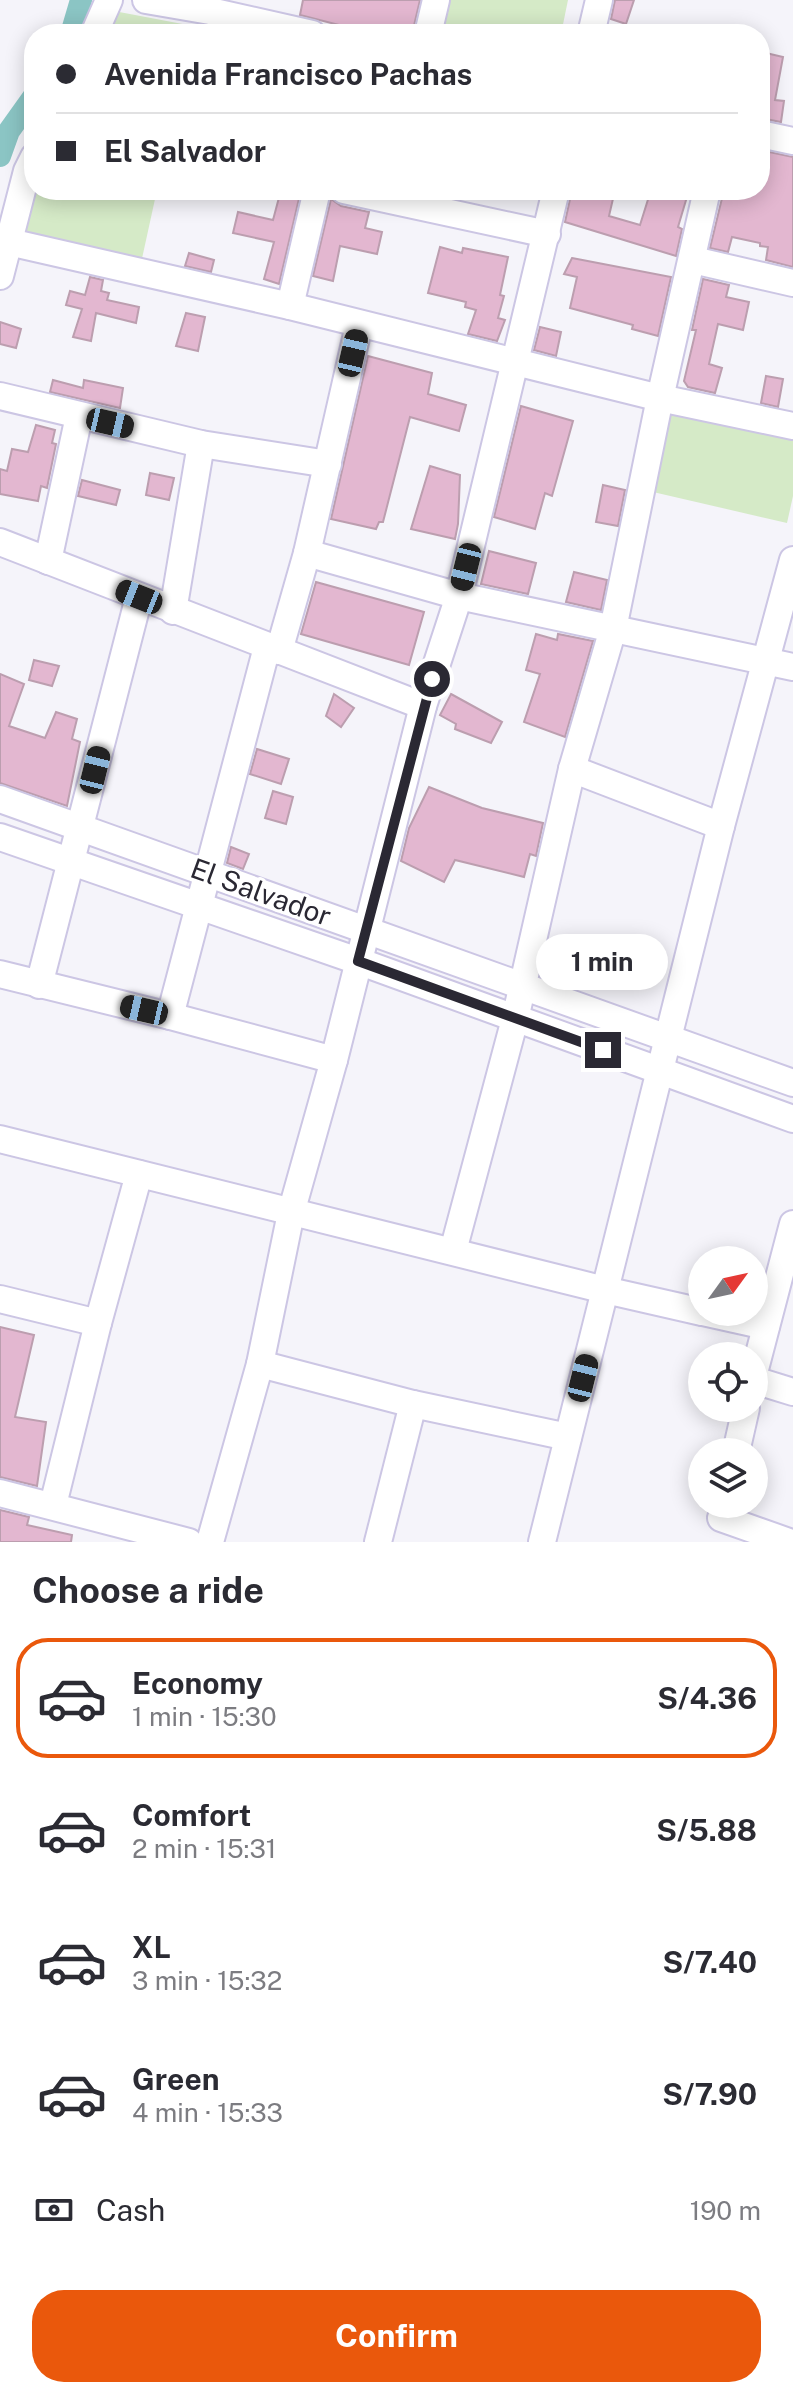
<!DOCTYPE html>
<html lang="en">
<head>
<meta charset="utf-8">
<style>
	body { margin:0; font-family:"Public Sans",sans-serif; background:#f7f7f7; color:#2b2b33; height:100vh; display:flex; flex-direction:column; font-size:30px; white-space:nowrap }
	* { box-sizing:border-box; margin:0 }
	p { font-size:26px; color:#7c7c81 }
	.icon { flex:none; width:44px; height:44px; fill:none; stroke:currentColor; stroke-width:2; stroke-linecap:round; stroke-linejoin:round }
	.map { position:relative; height:1542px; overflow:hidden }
	.details { display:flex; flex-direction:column; background:#fff; flex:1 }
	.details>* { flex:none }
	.top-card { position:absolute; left:24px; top:24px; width:746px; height:176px; border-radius:32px; box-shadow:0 4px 20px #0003; display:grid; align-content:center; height:176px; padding:0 32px; background:#fff }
	.needle { width:52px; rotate:57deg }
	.controls { position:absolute; left:688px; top:1246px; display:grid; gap:16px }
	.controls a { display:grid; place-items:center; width:80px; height:80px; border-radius:50%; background:#fff; box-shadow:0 4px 20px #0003; font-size:40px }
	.end { position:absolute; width:36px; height:36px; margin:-18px; border:10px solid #2a2833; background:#fff; box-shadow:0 0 0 4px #fff }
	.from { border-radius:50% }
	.bubble { position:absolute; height:56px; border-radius:28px; background:#fff; box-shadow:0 4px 20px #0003; font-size:26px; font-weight:700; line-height:56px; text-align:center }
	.car { position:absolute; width:24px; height:48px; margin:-24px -12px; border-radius:10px; box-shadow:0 0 6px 2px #0007; background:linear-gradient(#222 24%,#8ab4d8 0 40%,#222 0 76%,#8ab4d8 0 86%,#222 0) }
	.top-card b { display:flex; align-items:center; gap:28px; height:76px; font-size:30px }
	.top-card b+b { border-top:2px solid #e1e1e2 }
	.top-card i { width:20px; height:20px; background:#2b2b33 }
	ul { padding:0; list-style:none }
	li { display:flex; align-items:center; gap:24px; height:120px; margin:0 16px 12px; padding:0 16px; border:4px solid transparent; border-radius:32px }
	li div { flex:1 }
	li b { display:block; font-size:30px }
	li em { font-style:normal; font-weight:700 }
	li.current { border-color:#ea580c }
	li>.icon { width:72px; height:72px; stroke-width:1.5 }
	h2 { padding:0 32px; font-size:36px; line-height:96px }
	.pay { display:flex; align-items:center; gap:20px; height:88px; padding:0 32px; font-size:30px }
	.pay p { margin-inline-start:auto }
	.action { display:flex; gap:16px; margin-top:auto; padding:16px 32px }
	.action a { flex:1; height:92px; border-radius:32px; background:#ea580c; color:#fff; font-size:32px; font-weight:700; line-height:92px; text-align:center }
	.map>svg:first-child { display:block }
</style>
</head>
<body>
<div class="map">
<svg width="793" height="1542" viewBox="0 0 793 1542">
	<rect width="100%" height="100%" fill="#f5f4fa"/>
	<g fill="#d5eac7">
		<path d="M450,0H568L561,34H443Z"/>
		<path d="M114,11L193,26L191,34H102Z"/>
		<path d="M34,190H157L141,263L21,232Z"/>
		<path d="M671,412L793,440V496L787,523L653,492Z"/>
	</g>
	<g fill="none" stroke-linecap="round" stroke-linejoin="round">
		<g stroke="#8bc5c4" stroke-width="22">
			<path d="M71,34L81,0"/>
			<path d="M0,156L9,131L34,96"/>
		</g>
	</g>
	<g fill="#e3b7d0" stroke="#bc9eaf" stroke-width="2">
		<path d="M303,0H420L412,34H374L300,15Z"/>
		<path d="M615,0H634L626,24L611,19Z"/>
		<path d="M766,53L783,57L775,100L784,101L781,122L760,118V82Z"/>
		<path d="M760,150L793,157V267L766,260L768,247L760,246V243L732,237L728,252L710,248L724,190H760Z"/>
		<path d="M281,190H301L279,284L264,279L274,242L233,233L238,212L273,220Z"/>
		<path d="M572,190H615L609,216L640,225L651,190H689L678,227L682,229L676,256L565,222Z"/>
		<path d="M331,199L341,206L369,212L365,228L382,232L377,254L340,246L333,281L313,276Z"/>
		<path d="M440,247L462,253L463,248L508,257L500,295L504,296L498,318L505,320L497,341L468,334L476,310L465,307L466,302L428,293Z"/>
		<path d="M189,253L214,260L211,272L185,266Z"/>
		<path d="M572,258L671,277L658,336L632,329L633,325L570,308L577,277L564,274Z"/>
		<path d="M90,277L103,280L101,291L109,293L107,300L139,307L136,323L96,313L91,341L73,337L82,309L66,305L70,291L85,295Z"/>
		<path d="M703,279L729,285L726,297L749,302L743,330L718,324L709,364L722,368L715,393L688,387L684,381L696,330H692Z"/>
		<path d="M186,313L205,317L198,351L176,346Z"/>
		<path d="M0,322L21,329L16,348L0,344Z"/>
		<path d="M540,327L561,332L556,356L534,350Z"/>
		<path d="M368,356L432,373L428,394L466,405L459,431L410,417L383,522H379L376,529L331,519Z"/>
		<path d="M766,376L783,379L778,407L761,403Z"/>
		<path d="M53,380L83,388L84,380L123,388L120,408L50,392Z"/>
		<path d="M521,406L573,421L552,496L545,493L535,529L494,517Z"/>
		<path d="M36,425L55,430L52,443L56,444L47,488L41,486L38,501L0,494V469L7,471L12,449L28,452Z"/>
		<path d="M430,466L460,475L458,524L455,539L411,529Z"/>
		<path d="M150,473L174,478L169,500L146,495Z"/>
		<path d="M82,480L120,490L116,505L78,496Z"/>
		<path d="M603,485L625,490L618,526L596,522Z"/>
		<path d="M489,551L536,563L528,594L481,584Z"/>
		<path d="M574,572L607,580L601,610L566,602Z"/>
		<path d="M316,582L424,612L409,665L301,634Z"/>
		<path d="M536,634L557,640L558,634L593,641L565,737L524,722L540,674L526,670Z"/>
		<path d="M34,660L59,666L52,686L29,680Z"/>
		<path d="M0,674L24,684L9,726L45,738L56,712L77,719L72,739L80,742L67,806L0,783Z"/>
		<path d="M334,694L354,708L341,727L326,716Z"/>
		<path d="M451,694L502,722L491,743L455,729L456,724L440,715Z"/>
		<path d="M257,749L289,759L281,784L250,774Z"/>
		<path d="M429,787L482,808L543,823L536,856L530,854L524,877L455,860L444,882L401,861L409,828Z"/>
		<path d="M273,791L293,797L286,824L265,818Z"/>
		<path d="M231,847L249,854L243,869L227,863Z"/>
		<path d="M0,1327L34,1335L15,1417L46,1422L37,1486L0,1477Z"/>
		<path d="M0,1510L29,1517L27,1525L72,1535L71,1542H0Z"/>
	</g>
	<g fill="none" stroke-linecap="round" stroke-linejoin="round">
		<g stroke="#ccc6e4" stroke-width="30">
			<g id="minor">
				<path d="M146,0L210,11L312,34"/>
				<path d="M94,34L109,0"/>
				<path d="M428,34L436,0"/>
				<path d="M591,34L599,0"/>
				<path d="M760,134L793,141"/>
				<path d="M344,190L547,234"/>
				<path d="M9,242L290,306L660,398L793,426"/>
				<path d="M693,260L793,283"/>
				<path d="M0,276L27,171L34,157"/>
				<path d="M290,306L317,190"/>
				<path d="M0,396L201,444L328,464"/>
				<path d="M0,542L423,706"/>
				<path d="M307,553L459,596L793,667"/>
				<path d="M48,561L79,416"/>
				<path d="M173,611L201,444"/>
				<path d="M279,651L307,553L359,325"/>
				<path d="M572,769L721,826"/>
				<path d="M0,799L793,1083"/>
				<path d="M0,837L358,961L793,1119"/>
				<path d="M0,974L170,1016L334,1060"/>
				<path d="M39,985L139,597"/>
				<path d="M170,1016L267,647"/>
				<path d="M0,1139L605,1290L702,1312"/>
				<path d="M453,1251L515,1019L572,769L613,629L660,398L707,190"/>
				<path d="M0,1299L98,1323"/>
				<path d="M703,1312L766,1326"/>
				<path d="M260,1364L413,1404L568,1437"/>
				<path d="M754,1373L793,1224"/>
				<path d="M754,1380L793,1392"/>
				<path d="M736,1452L746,1408"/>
				<path d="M0,1493L189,1542"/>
				<path d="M53,1505L98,1323L139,1174"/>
				<path d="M721,1518L789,1542"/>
				<path d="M210,1542L260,1364L291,1213L334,1060L423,706L459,596L556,190"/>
				<path d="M378,1542L413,1404"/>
				<path d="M542,1542L721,826L793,560"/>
			</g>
		</g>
		<use href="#minor" stroke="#fff" stroke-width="26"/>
	</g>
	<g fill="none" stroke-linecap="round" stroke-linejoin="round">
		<path stroke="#2a2833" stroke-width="10" d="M432,679L358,961L603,1050"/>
	</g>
	<g text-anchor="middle" stroke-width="6" stroke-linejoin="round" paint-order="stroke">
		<g font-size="28" fill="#2a2833" stroke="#fff">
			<text transform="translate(261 892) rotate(20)" y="10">El Salvador</text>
		</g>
	</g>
</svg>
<div class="controls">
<a><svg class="needle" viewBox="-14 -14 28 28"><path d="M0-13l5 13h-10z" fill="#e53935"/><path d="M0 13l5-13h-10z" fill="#7c7c81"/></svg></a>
<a><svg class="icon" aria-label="locate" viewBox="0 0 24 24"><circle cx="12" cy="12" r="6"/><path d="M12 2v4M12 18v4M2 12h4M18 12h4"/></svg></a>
<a><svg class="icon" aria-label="layers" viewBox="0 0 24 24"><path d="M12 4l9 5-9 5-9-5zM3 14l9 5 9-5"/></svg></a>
</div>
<i class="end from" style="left:432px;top:679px"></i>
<i class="end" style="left:603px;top:1050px"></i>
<div class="bubble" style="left:536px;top:934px;width:132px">1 min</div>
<i class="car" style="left:353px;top:353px;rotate:13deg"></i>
<i class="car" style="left:110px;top:423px;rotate:103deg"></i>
<i class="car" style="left:466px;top:567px;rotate:194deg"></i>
<i class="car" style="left:139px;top:597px;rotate:292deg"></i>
<i class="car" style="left:95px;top:770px;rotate:14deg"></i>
<i class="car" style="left:144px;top:1010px;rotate:283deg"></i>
<i class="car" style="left:583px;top:1378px;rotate:14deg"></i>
<div class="top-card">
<b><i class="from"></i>Avenida Francisco Pachas</b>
<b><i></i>El Salvador</b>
</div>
</div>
<section class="details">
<h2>Choose a ride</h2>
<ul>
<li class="current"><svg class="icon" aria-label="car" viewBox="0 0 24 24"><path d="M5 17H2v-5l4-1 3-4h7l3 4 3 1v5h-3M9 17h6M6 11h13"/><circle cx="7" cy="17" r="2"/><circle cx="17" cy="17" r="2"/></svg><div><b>Economy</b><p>1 min · 15:30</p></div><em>S/4.36</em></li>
<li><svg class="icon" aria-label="car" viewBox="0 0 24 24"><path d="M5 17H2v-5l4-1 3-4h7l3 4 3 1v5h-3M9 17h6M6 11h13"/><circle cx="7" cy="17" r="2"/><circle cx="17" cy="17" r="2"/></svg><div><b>Comfort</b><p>2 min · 15:31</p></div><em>S/5.88</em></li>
<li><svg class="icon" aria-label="car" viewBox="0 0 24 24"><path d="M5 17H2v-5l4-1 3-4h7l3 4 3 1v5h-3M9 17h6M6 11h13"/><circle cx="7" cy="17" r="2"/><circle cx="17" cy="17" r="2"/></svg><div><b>XL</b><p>3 min · 15:32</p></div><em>S/7.40</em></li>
<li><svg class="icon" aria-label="car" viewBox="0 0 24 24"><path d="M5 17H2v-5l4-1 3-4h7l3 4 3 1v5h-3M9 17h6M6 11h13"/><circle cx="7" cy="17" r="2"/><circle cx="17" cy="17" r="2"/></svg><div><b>Green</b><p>4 min · 15:33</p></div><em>S/7.90</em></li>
</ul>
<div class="pay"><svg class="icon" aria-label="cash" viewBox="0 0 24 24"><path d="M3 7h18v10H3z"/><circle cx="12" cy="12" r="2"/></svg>Cash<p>190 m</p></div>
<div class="action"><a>Confirm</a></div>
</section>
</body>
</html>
